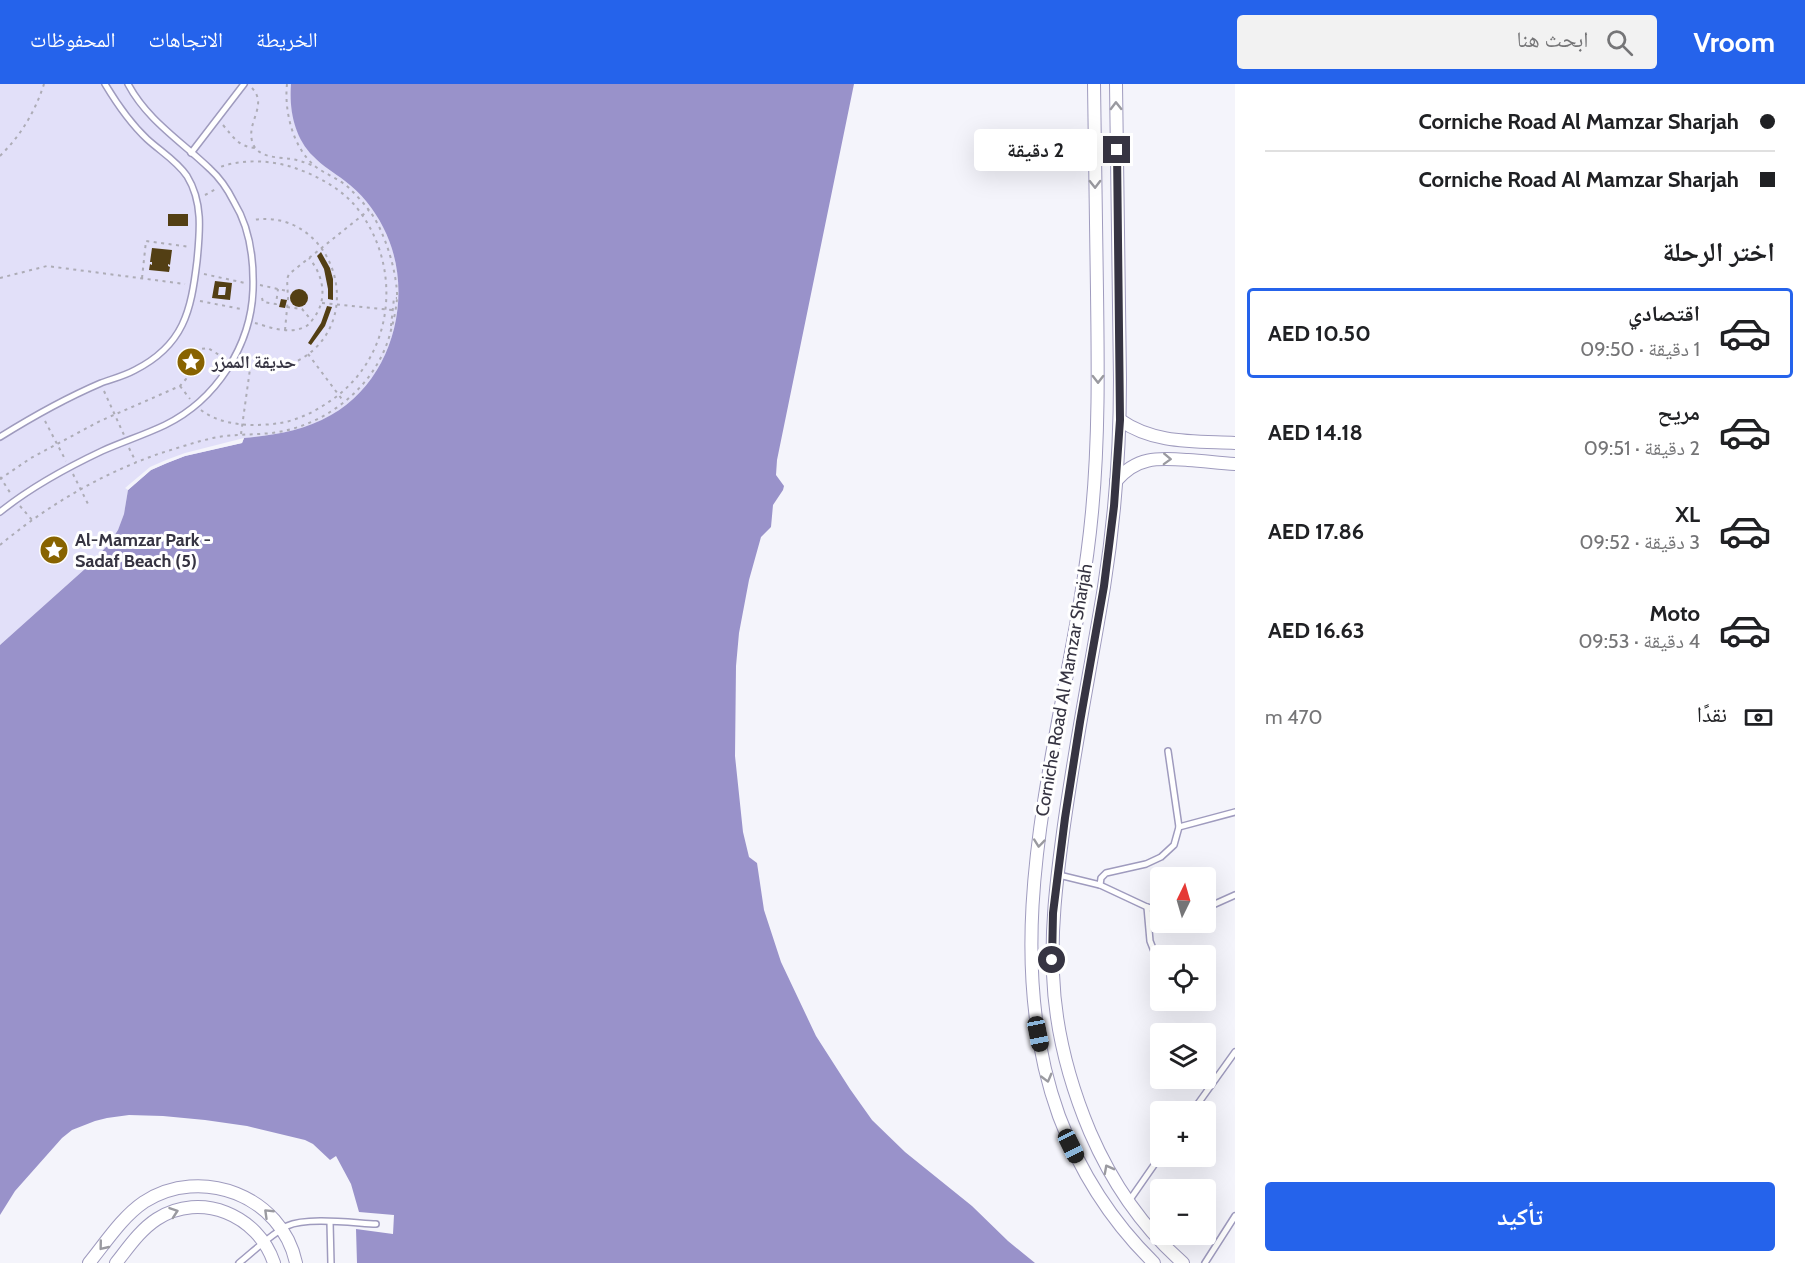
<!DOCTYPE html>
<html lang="ar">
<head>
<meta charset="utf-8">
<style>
	body { margin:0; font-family:Cabin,"Noto Naskh Arabic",sans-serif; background:#f2f2f2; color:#202124; direction:rtl; height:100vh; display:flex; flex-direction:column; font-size:22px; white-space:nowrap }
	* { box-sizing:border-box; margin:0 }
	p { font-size:20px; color:#757577 }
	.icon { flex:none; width:33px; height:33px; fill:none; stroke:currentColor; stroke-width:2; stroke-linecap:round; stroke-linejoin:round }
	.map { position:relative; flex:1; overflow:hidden; direction:ltr }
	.side { display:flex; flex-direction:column; background:#fff; width:570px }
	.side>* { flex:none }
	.top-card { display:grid; align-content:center; height:132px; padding:0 30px; background:#fff }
	.needle { width:39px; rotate:5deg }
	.controls { position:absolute; left:1150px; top:783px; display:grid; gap:12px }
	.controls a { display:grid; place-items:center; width:66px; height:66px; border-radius:6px; background:#fff; box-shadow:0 6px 24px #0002; font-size:30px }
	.end { position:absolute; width:27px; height:27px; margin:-14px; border:8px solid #363442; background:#fff; box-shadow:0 0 0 3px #fff }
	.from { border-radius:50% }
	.bubble { position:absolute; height:42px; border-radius:6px; background:#fff; box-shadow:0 6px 24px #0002; font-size:20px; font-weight:700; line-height:42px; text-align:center; direction:rtl }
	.car { position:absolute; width:18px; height:36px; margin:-18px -9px; border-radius:8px; box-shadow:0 0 4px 2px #0007; background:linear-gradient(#222 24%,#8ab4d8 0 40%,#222 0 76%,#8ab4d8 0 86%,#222 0) }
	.top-card b { display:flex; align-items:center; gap:21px; height:57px; font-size:22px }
	.top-card b+b { border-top:2px solid #e0e0e0 }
	.top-card i { width:15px; height:15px; background:#202124 }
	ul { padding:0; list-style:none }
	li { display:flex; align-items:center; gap:18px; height:90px; margin:0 12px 9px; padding:0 18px; border:3px solid transparent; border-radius:6px }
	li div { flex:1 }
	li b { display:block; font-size:22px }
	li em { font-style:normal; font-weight:700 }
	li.current { border-color:#2563eb }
	li>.icon { width:54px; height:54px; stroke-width:1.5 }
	h2 { padding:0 30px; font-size:27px; line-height:72px }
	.pay { display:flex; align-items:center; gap:15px; height:66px; padding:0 30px; font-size:22px }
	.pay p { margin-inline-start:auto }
	.primary-button { display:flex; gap:12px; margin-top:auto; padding:12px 30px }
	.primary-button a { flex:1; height:69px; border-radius:6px; background:#2563eb; color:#fff; font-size:24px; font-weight:700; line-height:69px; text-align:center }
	header { display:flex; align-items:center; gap:36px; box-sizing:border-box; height:84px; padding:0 30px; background:#2563eb; color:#fff }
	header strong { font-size:28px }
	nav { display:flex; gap:33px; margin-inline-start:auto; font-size:21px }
	.search { width:420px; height:54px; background:#f2f2f2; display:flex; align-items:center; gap:15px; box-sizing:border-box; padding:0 21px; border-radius:6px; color:#757577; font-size:22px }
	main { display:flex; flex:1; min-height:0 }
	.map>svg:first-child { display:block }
</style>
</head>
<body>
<header>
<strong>Vroom</strong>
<div class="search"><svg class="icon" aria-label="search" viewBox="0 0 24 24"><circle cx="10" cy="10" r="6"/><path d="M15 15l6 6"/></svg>ابحث هنا</div>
<nav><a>الخريطة</a><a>الاتجاهات</a><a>المحفوظات</a></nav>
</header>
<main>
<section class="side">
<div class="top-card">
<b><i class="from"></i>Corniche Road Al Mamzar Sharjah</b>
<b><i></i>Corniche Road Al Mamzar Sharjah</b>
</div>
<h2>اختر الرحلة</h2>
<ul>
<li class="current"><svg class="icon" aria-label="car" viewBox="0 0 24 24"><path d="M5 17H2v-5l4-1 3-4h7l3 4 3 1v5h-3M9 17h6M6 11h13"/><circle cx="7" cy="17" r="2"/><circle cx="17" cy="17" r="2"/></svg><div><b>اقتصادي</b><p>1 دقيقة · 09:50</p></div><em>AED 10.50</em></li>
<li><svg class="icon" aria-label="car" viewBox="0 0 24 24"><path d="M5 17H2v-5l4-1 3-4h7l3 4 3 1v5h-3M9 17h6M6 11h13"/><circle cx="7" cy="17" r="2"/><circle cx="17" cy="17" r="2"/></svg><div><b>مريح</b><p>2 دقيقة · 09:51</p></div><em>AED 14.18</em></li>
<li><svg class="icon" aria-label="car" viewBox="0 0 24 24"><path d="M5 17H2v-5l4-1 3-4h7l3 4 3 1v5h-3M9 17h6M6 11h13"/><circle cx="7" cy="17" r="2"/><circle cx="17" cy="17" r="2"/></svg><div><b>XL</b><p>3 دقيقة · 09:52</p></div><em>AED 17.86</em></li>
<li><svg class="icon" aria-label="car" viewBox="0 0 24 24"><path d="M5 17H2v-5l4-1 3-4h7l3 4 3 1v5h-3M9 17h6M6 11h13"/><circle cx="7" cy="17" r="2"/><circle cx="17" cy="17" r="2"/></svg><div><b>Moto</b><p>4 دقيقة · 09:53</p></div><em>AED 16.63</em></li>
</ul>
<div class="pay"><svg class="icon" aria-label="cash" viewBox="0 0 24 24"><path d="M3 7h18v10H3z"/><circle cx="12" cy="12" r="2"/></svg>نقدًا<p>470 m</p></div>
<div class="primary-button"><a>تأكيد</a></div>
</section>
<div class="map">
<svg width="1235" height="1179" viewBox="0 0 1235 1179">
	<rect width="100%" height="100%" fill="#f4f4fb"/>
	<path fill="#e2e0f9" d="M0,0H291C289,25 295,54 313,72C322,82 335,89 345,97C361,109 374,125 383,143C416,206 395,295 331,331C304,347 275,351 244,354L242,359L128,406L124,430L118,446L108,461L86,484L0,561Z"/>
	<path fill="#9992ca" d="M291,0H854L777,376L776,391L784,402L783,406L773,421L771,443L761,453L749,496L739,549L736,582L735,672L743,748L749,773L757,779L764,826L781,878L816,952L850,1005L872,1036L905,1068L972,1122L1008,1157L1035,1179H357L356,1145L393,1150L394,1131L359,1128L351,1100L336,1072L330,1076L313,1060L305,1056L247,1042L205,1036L163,1032L129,1031L107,1034L95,1037L72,1046L62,1054L15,1107L0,1131V561L86,484L108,461L118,446L124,430L128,406L151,386L167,379L185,372L242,359L244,354C275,351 303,347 331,331C395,295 416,206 383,143C374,125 361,109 345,97C335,89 322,82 313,72C294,53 289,25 291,0Z"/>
	<path fill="#f4f4fb" d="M244,354L242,359L185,372L167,379L151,386L128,406L125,404L150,383L166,376L185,369Z"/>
	<g fill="#533f14" fill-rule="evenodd">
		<rect x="168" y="130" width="20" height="12"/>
		<path d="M152,164L172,166L170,181L168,180V182L170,183L169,188L149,186L150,180L152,181V178H150Z"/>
		<path d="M321,168L330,184L333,195V216L328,215V205L324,185L317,172Z"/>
		<path d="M215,197L232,199L230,216L212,214ZM219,203H226L225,211H218Z"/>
		<circle cx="299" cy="214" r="9"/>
		<path d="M281,215L287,216L285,224L279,223Z"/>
		<path d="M327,222L332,223L325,242L311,261L308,259L321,239Z"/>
	</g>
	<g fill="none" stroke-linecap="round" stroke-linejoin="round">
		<g stroke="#9f9bbe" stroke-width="8">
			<g id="service">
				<path d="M191,69L244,0"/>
				<path d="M0,353C32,333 66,314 101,299C112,295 124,292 135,286C184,261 191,227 197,177C200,147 203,118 187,92C177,77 160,67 147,55C130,39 117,20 105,0"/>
				<path d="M0,428C31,403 66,384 102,367C122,358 144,351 165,341C216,316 251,262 253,206C254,176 250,144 234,118C228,106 220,94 210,85C181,57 147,36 128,0"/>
				<path d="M1179,743L1235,728"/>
				<path d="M1059,791L1100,801L1147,823L1161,827"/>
				<path d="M1100,801L1101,794L1106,789L1146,780L1161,773L1174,761L1179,743L1168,667"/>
				<path d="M1147,823L1150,857L1161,885"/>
				<path d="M1206,824L1235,811"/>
				<path d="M1186,916L1188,918"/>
				<path d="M1192,1028L1235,968"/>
				<path d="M1129,1117L1161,1071"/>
				<path d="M330,1138L331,1179"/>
				<path d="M239,1179C254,1167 270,1151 287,1142C307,1133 353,1139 376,1140"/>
				<path d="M1205,1179L1235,1132"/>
			</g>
		</g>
		<g stroke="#9f9bbe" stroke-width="14">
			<g id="tertiary">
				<path d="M1094,0C1095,69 1096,139 1097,208C1098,281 1099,355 1092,428C1074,625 988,836 1059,1032C1080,1088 1111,1137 1154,1179"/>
				<path d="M1116,0L1120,295C1120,365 1115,434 1104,503C1090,588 1073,671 1062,756C1056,801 1051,845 1053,890C1055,944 1069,998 1090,1048C1112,1099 1141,1142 1183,1179"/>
				<path d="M1120,336C1154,360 1194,357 1235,359"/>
				<path d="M1116,397C1137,372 1158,374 1188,376C1204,377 1219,379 1235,380"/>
				<path d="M89,1179C106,1158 122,1133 144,1118C201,1081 282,1112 296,1179"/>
				<path d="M116,1179C128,1164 140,1146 157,1135C201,1107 258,1131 274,1179"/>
			</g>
		</g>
		<g stroke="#adacb6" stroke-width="2" stroke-dasharray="3 4.5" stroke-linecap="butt">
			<path d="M252,4C268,21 247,37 252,57C256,74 277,73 291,75C299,76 306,79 314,82"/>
			<path d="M223,41C234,54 238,62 255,64"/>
			<path d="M0,72C21,51 35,28 44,0"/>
			<path d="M205,111L216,105"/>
			<path d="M204,190L245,199"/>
			<path d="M0,194L47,182L185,200"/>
			<path d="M142,194L146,157L190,163"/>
			<path d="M260,201L287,207"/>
			<path d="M262,214L263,218L276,220L278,205"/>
			<path d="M200,217L241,225"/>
			<path d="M322,219L392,226"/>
			<path d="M287,223L302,225L312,237"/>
			<path d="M255,239C269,243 288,250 302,244C307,243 310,239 313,235C328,216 324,192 309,174"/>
			<path d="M391,242L394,214H397"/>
			<path d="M285,246L288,214L287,195L289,190L369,126"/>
			<path d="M308,270L344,318"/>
			<path d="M240,281C262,288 280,287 301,275C370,234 332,123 252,136"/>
			<path d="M180,302L190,315"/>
			<path d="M104,307L124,351"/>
			<path d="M201,326C221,342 255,343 280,339C299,336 318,326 333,315C395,271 403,182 357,124C341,104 316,91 292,83C269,76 243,75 220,83"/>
			<path d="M45,337L66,377"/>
			<path d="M241,350L250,285"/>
			<path d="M129,364L136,378"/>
			<path d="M73,390L89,422"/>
			<path d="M0,393L11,410"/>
			<path d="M0,395L31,374L100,337L180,302L186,295L192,276L201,265L208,264L224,274"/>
			<path d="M20,422L32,436"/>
			<path d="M0,461C48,421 101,390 161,369C178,364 195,358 213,354C232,350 252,351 272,349C327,342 378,301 391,246C394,236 396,225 397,215C398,190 384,144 368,125C363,118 356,111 350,105C340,95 327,91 316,83C293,65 284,27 287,0"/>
		</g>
		<use href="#service" stroke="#fff" stroke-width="5"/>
		<use href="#tertiary" stroke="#fff" stroke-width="12"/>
	</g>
	<defs><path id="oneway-chevron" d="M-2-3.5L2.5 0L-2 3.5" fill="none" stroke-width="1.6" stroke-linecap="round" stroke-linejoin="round" transform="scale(1.5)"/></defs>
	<g stroke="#9a9aa0">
		<use href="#oneway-chevron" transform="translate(1116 22) rotate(-91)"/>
		<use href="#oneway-chevron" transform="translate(1095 100) rotate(89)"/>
		<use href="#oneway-chevron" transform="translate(1098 295) rotate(90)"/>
		<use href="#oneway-chevron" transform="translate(1167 375) rotate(2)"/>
		<use href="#oneway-chevron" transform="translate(1039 759) rotate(96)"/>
		<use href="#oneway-chevron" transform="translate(1047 994) rotate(75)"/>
		<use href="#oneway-chevron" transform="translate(1108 1085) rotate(-118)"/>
		<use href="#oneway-chevron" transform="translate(174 1128) rotate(-19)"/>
		<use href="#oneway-chevron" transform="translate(268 1129) rotate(-136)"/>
		<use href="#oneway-chevron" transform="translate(103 1162) rotate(129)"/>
	</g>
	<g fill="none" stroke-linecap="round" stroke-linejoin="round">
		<path stroke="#363442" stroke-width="8" d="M1052,876L1053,829L1065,734L1080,638L1104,502L1114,422L1120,336L1117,66"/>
	</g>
	<defs>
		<g id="sight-disc" transform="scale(1.5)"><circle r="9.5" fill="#886300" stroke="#fff"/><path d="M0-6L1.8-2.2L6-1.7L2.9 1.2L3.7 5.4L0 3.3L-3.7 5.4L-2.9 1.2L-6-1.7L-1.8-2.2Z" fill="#fff"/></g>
	</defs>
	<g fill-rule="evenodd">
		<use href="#sight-disc" x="191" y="278"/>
		<use href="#sight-disc" x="54" y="466"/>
	</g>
	<g text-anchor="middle" stroke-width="6" stroke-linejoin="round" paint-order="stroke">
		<g font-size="18" font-weight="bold" fill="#363442" stroke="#fff" text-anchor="start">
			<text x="212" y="284">حديقة الممزر</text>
			<text x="75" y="462">Al-Mamzar Park -<tspan x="75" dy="21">Sadaf Beach (5)</tspan></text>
		</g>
		<g font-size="18" fill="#363442" stroke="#fff">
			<text transform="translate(1064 606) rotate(-80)" y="6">Corniche Road Al Mamzar Sharjah</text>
		</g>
	</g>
</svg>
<div class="controls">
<a><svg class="needle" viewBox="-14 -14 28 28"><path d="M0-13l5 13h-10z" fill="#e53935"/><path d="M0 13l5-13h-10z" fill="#757577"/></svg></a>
<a><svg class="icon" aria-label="locate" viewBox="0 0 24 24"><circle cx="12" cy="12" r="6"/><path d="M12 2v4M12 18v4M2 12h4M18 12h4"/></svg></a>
<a><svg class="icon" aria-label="layers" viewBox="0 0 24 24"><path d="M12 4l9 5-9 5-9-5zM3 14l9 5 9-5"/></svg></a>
<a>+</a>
<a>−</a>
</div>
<i class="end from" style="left:1052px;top:876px"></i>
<i class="end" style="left:1117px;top:66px"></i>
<div class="bubble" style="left:974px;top:45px;width:123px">2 دقيقة</div>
<i class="car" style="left:1038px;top:950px;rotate:169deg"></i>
<i class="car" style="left:1071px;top:1062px;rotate:154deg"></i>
</div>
</main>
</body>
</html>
